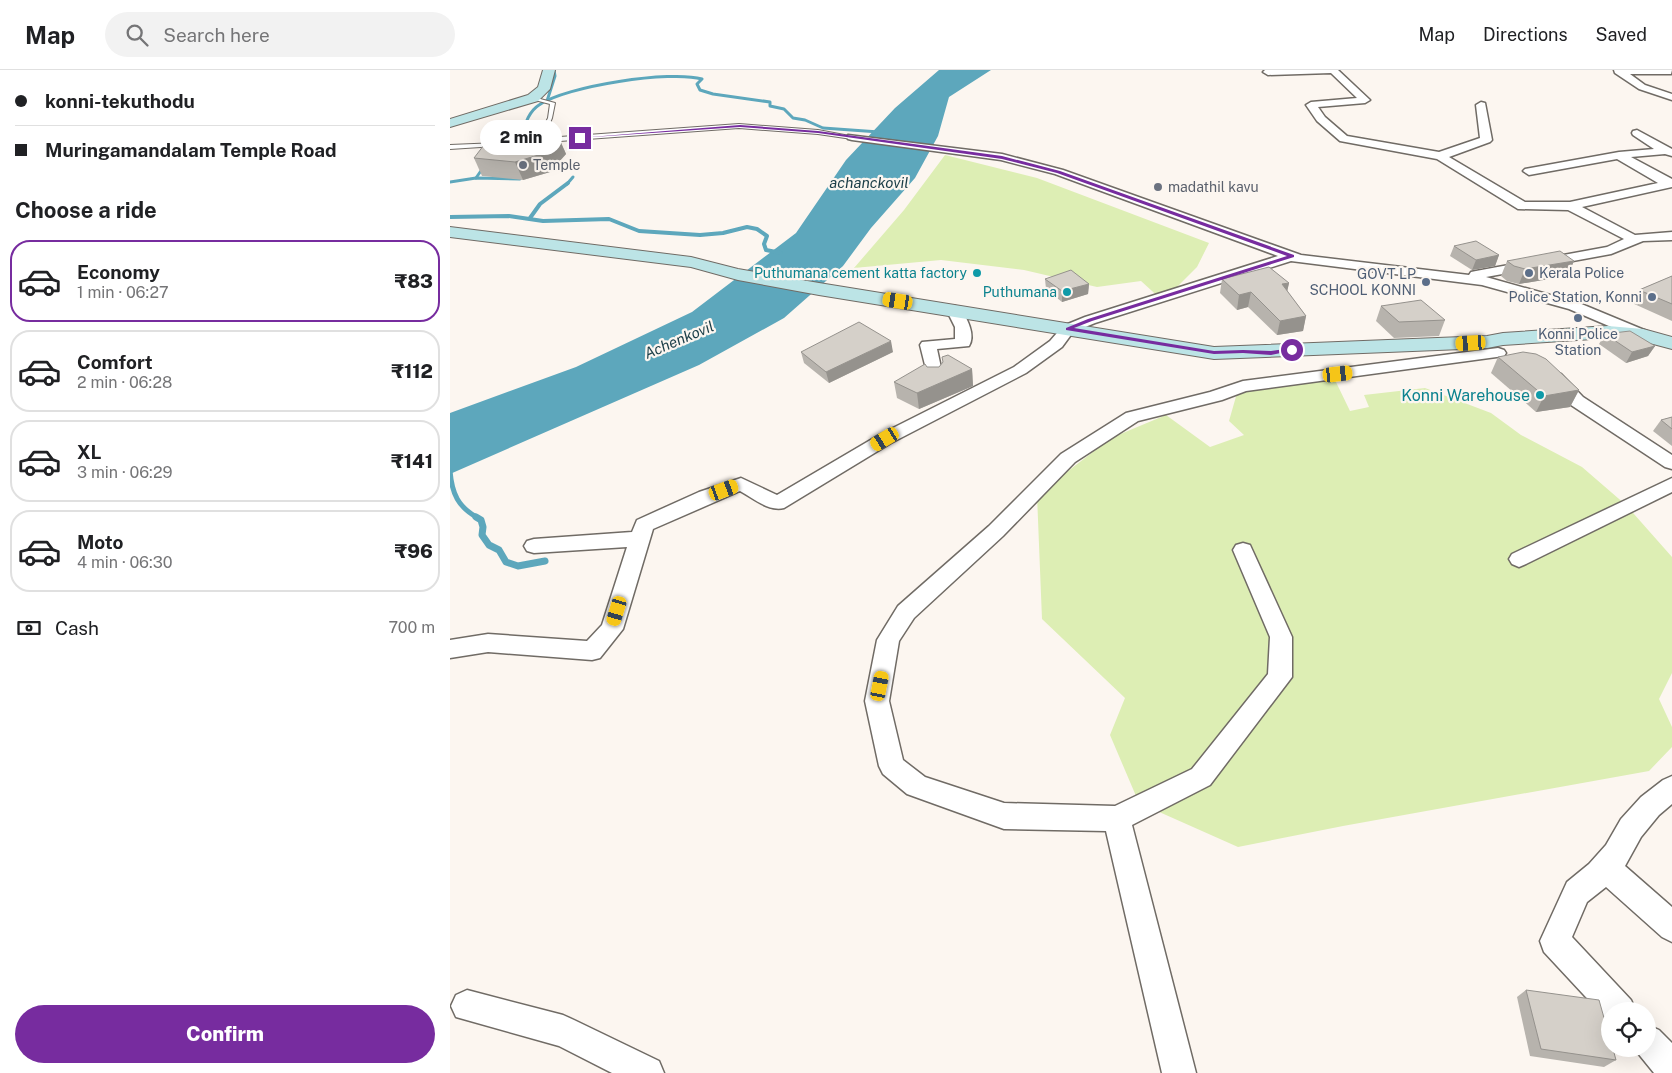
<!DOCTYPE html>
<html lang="en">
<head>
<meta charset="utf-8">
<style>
	body { margin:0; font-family:"Public Sans",sans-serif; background:#f2f2f2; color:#202124; height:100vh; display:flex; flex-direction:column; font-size:19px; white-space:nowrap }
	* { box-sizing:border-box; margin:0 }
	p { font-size:16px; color:#757577 }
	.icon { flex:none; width:28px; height:28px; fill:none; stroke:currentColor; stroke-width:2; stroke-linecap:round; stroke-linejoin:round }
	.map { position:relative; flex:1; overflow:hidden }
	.side { display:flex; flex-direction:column; background:#fff; width:450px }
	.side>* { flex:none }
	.top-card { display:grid; align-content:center; height:110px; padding:0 15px; background:#fff }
	.fabs { position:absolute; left:1151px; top:932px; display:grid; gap:10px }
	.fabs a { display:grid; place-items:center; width:55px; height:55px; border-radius:50%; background:#fff; box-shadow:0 5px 20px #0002; font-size:25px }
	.end { position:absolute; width:22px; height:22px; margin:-11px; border:6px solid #772c9f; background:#fff; box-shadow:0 0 0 2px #fff }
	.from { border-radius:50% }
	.bubble { position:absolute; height:35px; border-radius:18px; background:#fff; box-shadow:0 5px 20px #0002; font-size:16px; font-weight:800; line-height:35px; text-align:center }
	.car { position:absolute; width:15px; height:30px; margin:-15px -8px; border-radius:6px; box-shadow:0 0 4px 1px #0007; background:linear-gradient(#f5c518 24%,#345 0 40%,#f5c518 0 76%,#345 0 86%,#f5c518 0) }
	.top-card b { display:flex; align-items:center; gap:18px; height:48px; font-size:19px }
	.top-card b+b { border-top:1px solid #e0e0e0 }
	.top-card i { width:12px; height:12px; background:#202124 }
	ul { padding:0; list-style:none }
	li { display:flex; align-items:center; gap:15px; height:82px; margin:0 10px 8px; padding:0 5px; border:2px solid #e0e0e0; border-radius:20px }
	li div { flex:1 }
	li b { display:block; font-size:19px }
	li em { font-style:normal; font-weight:800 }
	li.active { border-color:#772c9f }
	li>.icon { width:45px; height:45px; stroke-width:1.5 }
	h2 { padding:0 15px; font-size:22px; line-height:60px }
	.pay { display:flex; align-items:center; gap:12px; height:55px; padding:0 15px; font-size:19px }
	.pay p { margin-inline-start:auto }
	.action { display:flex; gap:10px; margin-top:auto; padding:10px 15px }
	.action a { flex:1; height:58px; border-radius:30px; background:#772c9f; color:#fff; font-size:20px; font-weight:800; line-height:58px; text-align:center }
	header { display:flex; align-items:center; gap:30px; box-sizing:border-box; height:70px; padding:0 25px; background:#fff; border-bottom:1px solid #e0e0e0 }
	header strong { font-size:24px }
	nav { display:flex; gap:28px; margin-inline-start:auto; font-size:18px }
	.search { width:350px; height:45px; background:#f2f2f2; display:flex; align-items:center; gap:12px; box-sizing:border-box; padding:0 18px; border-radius:28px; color:#757577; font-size:19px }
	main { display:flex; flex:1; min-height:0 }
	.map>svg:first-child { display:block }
</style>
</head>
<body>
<header>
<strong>Map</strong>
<div class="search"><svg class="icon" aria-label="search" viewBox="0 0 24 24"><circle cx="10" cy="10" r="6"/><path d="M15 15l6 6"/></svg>Search here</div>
<nav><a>Map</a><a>Directions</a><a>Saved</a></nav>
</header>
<main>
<section class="side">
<div class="top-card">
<b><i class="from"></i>konni-tekuthodu</b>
<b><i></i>Muringamandalam Temple Road</b>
</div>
<h2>Choose a ride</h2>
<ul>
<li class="active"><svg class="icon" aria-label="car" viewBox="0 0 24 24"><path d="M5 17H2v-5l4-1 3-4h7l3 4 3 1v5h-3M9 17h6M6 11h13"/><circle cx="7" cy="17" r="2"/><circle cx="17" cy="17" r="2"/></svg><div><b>Economy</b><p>1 min · 06:27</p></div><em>₹83</em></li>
<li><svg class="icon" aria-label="car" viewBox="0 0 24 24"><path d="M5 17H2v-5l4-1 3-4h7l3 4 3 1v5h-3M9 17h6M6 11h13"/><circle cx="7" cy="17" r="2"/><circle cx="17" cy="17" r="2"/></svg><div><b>Comfort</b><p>2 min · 06:28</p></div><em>₹112</em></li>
<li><svg class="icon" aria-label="car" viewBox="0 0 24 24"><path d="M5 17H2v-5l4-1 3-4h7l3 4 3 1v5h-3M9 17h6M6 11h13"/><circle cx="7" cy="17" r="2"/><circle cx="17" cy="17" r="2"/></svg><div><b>XL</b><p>3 min · 06:29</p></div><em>₹141</em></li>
<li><svg class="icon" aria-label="car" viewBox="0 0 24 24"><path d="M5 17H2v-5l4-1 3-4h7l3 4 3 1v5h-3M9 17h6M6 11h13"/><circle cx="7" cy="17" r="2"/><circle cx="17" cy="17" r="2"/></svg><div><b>Moto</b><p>4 min · 06:30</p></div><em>₹96</em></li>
</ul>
<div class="pay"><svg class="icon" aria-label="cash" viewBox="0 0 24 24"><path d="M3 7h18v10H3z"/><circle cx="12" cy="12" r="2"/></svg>Cash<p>700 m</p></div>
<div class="action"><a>Confirm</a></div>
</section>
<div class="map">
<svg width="1222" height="1003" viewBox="0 0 1222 1003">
	<rect width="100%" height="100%" fill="#fcf6f0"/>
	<g fill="#ddeeb4">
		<path d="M495,85L587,108L759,173L747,197L713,231L691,211L647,217L574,200L491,190L404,198L454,140Z"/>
		<path d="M885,310L900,341L919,337L914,325L975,318L1041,343L1071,365L1132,397L1176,435L1222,487V603L1209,629L1222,657V677L1199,701L893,756L788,777L689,733L660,665L675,628L592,549L587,425L661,368L716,345L760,377L794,365L779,351L787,323L806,315Z"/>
	</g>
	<path fill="#5da7bc" d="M489,0H541L499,27L488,66L465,108L421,158L393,196L334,248L249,295L0,404V343L126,297L242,242L346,163L396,90L445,38Z"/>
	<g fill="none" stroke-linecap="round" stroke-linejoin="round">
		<g stroke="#5da7bc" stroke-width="3">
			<path d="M97,31L105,6L104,0"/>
			<path d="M72,68C74,56 78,42 89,35C116,16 221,0 252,9L247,14L250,20L263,24L320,32V36L334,39L343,48L355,50L373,58L429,62"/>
			<path d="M26,108L35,95"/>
			<path d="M0,112L26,108L70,109"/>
			<path d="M117,114L123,107"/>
		</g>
		<g stroke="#5da7bc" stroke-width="4">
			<path d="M0,147L59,146L93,151L159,149L189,161L250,165L273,163L297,157L307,159L317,166L314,174L316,180L331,183"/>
			<path d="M80,148L90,134L118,113"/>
		</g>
		<path stroke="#5da7bc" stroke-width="5" d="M0,401C2,424 8,437 28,448"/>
		<path stroke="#5da7bc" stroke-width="7" d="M26,447L31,450L33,457L32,465L39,475L49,480L56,492L68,496L95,491"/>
		<g stroke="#706b65" stroke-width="2">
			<g id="lane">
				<path d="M83,27L105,33L102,48L93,70L90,72L87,70L98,48L100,34L81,29Z"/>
				<path d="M289,54L368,60L405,67L402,69L368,64L289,58L96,72L93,70L96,68Z"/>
				<path d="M48,73L49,74L46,76L0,79V75Z"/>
			</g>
		</g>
		<g stroke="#706b65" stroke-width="3">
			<g id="street">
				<path d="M815,0H888L920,30L915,33L868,37L875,47L897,66L989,82L1030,68L1026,35L1031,32L1035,33L1042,70L1040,72L999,87L1075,132H1120L1208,113L1167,89L1079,105L1073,101L1075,99L1169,82L1204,79L1183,65L1182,63L1183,61L1187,60L1222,79V86L1215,84L1181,87L1222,109V117L1132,137L1185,165L1222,162V170L1193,171L1161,184L1036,207L1129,233L1199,262L1201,265L1199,268H1187L1119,239L1032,215L841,191L645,253L623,262L612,277L576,303L441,373L334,438C319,442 303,428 290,421L203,459L173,559L150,588L142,590L38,582L0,588V570L38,564L137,571L152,555L177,477L84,483L77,481L74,476L77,471L84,469L182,462L187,450L249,422L291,408L327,425L429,365L564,297L600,271L613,256L635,247L828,186L605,104L551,90L402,70L398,69L397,67L398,65L552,84L613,100L851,185L1019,205L1021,202L1026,201L1157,177L1174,169L1118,140L1068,139L987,89L890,71L867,51L856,35L861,32L907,28L881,3L818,5L813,2Z"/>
				<path d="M1164,0H1222L1221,4H1180L1195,15L1222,24V30L1189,19L1165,3Z"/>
				<path d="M505,236L510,238C517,248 526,265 519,276L487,279L493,307L491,311H479L470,275L472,272L505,269V257L497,241L500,238Z"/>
				<path d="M1048,278L1054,280L1056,283L1054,286L796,321L772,330L688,351L625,392L553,466L464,548L449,571L439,631L453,690L475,707L554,733L665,736L742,699L818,604L820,567L783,480L786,475L793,473L800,475L842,567V607L760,715L682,755L746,1003H712L656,761L554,759L457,724L433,704L429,696L415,631L427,570L448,536L539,456L611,384L676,343L760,322L793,311Z"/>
				<path d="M1105,303L1111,304L1133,327L1222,385V399L1215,397L1121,335L1097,308L1099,304Z"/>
				<path d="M1222,408V422L1076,494L1069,497L1062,494L1059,489L1062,484Z"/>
				<path d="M1222,706V734L1209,745L1191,767L1175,796L1222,837V872L1212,867L1156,817L1137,832L1122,867L1181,930L1186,941H1160V953L1094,882L1090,871L1117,812L1139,794L1156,775L1171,749L1191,727L1213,710Z"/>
				<path d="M17,920L113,945L124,950L209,991L214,1003H162L109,976L6,947L1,936L6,925Z"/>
				<path d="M1198,955L1209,960L1222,973V1003H1204L1187,982L1185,979H1198Z"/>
			</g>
		</g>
		<g stroke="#706b65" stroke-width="2">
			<g id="secondary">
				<path d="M93,0H105L100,19L88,31L0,57V49L78,25L88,17Z"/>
				<path d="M0,157L241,187L288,199L369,213L764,277L1037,266L1053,263L1158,256L1193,259L1222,267V279L1192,271L1158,268L1053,275L1037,278L764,289L369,225L288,210L241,197L0,167Z"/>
			</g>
		</g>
		<use href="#lane" fill="#fff" fill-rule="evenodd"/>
		<use href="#street" fill="#fff" fill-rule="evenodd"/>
		<use href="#secondary" fill="#bce4e6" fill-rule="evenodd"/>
	</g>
	<g fill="#b7b3ad">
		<path d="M108,66L116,84L100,102L73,110L32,106L24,88Z"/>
		<path d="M1004,176L1049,185L1045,196L1022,200L1000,186Z"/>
		<path d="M1057,191H1124L1117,206L1069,214L1057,211L1051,206Z"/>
		<path d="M1222,206V251L1182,233L1189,220Z"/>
		<path d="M595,209L639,214L638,224L612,232L596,219Z"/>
		<path d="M772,209L839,213L837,221L856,246L853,261L827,265L798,237L787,240L770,223Z"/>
		<path d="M931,236L995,250L989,266L944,268L926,251Z"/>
		<path d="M1155,264L1205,276L1198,286L1176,293L1149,274Z"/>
		<path d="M351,282H443L379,313L354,293Z"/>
		<path d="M1048,287L1129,320L1120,337L1086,342L1041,303Z"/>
		<path d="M493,292L522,299L523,316L469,339L447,328L444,312L477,297H489Z"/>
		<path d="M1222,347V376L1203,361L1211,350Z"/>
		<path d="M1076,920L1166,990L1154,997L1080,986L1067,927Z"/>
	</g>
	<g fill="#95928d">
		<path d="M108,66L116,84L100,102L73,110L65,92Z"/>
		<path d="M1049,185L1045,196L1022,200L1026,190Z"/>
		<path d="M1124,191L1117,206L1069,214L1075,199Z"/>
		<path d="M839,213L836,227L832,214Z"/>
		<path d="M639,214L638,224L612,232V221Z"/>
		<path d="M801,222L798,237L787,240L789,225Z"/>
		<path d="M856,246L853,261L827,265L830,251Z"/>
		<path d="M441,271L443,282L379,313L376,302Z"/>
		<path d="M1205,276L1198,286L1176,293L1182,282Z"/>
		<path d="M522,299L523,316L469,339L467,323Z"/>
		<path d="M1129,320L1120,337L1086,342L1094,326Z"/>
	</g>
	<g fill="#d5d0c9" stroke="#95928d">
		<path d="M104,57L108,66L92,84L65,92L24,88L37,71L48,65Z"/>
		<path d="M1026,171L1049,185L1026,190L1004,176Z"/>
		<path d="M1110,181L1124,191L1075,199L1064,196L1057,191Z"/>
		<path d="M819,197L839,213L832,214L856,246L830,251L801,222L789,225L772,209Z"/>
		<path d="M621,200L639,214L612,221L595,209Z"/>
		<path d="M1222,206V234L1189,220Z"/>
		<path d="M971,230L995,250L949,252L931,236Z"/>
		<path d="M409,252L441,271L376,302L351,282Z"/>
		<path d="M1180,261L1205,276L1182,282L1155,264Z"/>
		<path d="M1073,282L1086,284L1096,289L1129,320L1094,326L1048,287Z"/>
		<path d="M498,285L522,299L467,323L444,312L475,294L477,297H489L493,292L492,287Z"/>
		<path d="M1222,347V359L1211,350Z"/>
		<path d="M1076,920L1149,930L1160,969V979H1163L1166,990L1091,979Z"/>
	</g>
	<path fill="#772c9f" d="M290,55L368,61L552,86L610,101L844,185V187L642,251L624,258L764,281L793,280L821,281L842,278L845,280L821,285L793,283L764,284L616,260V258L638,249L837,186L607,103L552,89L368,63L290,57L128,68Z"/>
	<g fill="#6b7280" stroke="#fcf6f0" stroke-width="2">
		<circle cx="73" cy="95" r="5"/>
		<circle cx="708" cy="117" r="5"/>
	</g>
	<g fill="#0f9aa8" stroke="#fcf6f0" stroke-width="2">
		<circle cx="527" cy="203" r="5"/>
		<circle cx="617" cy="222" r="5"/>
		<circle cx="1090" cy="325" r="5"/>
	</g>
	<g fill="#5c6f8a" stroke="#fcf6f0" stroke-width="2">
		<circle cx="1079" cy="203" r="5"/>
		<circle cx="976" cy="212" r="5"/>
		<circle cx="1202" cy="227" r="5"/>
		<circle cx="1128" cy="248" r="5"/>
	</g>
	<g text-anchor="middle" stroke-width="4.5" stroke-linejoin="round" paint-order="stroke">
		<g font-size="14" fill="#5b616d" stroke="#fcf6f0" text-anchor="start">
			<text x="83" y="100">Temple</text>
			<text x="718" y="122">madathil kavu</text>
		</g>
		<g font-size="14" fill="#0d838f" stroke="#fcf6f0" text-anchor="end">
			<text x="517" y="208">Puthumana cement katta factory</text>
			<text x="607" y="227">Puthumana</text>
		</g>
		<g font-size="14" fill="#4e5e75" stroke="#fcf6f0" text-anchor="end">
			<text x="1089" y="208" text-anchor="start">Kerala Police</text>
			<text x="966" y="209">GOVT LP<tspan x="966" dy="16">SCHOOL KONNI</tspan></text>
			<text x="1192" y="232">Police Station, Konni</text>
			<text x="1128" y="269" text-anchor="middle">Konni Police<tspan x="1128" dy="16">Station</tspan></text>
		</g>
		<g font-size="15" font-style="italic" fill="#1a3d47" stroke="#fcf6f0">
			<text x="419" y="118">achanckovil</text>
			<text transform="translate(229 270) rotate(-23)" y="5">Achenkovil</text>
		</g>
		<g font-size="16" fill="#0d838f" stroke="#fcf6f0" text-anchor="end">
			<text x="1080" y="331">Konni Warehouse</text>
		</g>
	</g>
</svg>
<div class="fabs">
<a><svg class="icon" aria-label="locate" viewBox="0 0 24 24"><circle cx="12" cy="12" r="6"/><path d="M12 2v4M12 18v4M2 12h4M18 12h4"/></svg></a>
</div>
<i class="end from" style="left:842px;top:280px"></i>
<i class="end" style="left:130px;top:68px"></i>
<div class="bubble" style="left:30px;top:50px;width:82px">2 min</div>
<i class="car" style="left:448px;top:231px;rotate:279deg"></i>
<i class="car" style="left:1021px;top:273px;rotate:267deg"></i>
<i class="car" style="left:888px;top:304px;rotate:84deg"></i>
<i class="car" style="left:435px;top:369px;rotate:239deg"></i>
<i class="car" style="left:274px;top:420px;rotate:70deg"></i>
<i class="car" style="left:167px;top:541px;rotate:197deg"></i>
<i class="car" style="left:430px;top:616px;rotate:11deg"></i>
</div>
</main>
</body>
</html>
